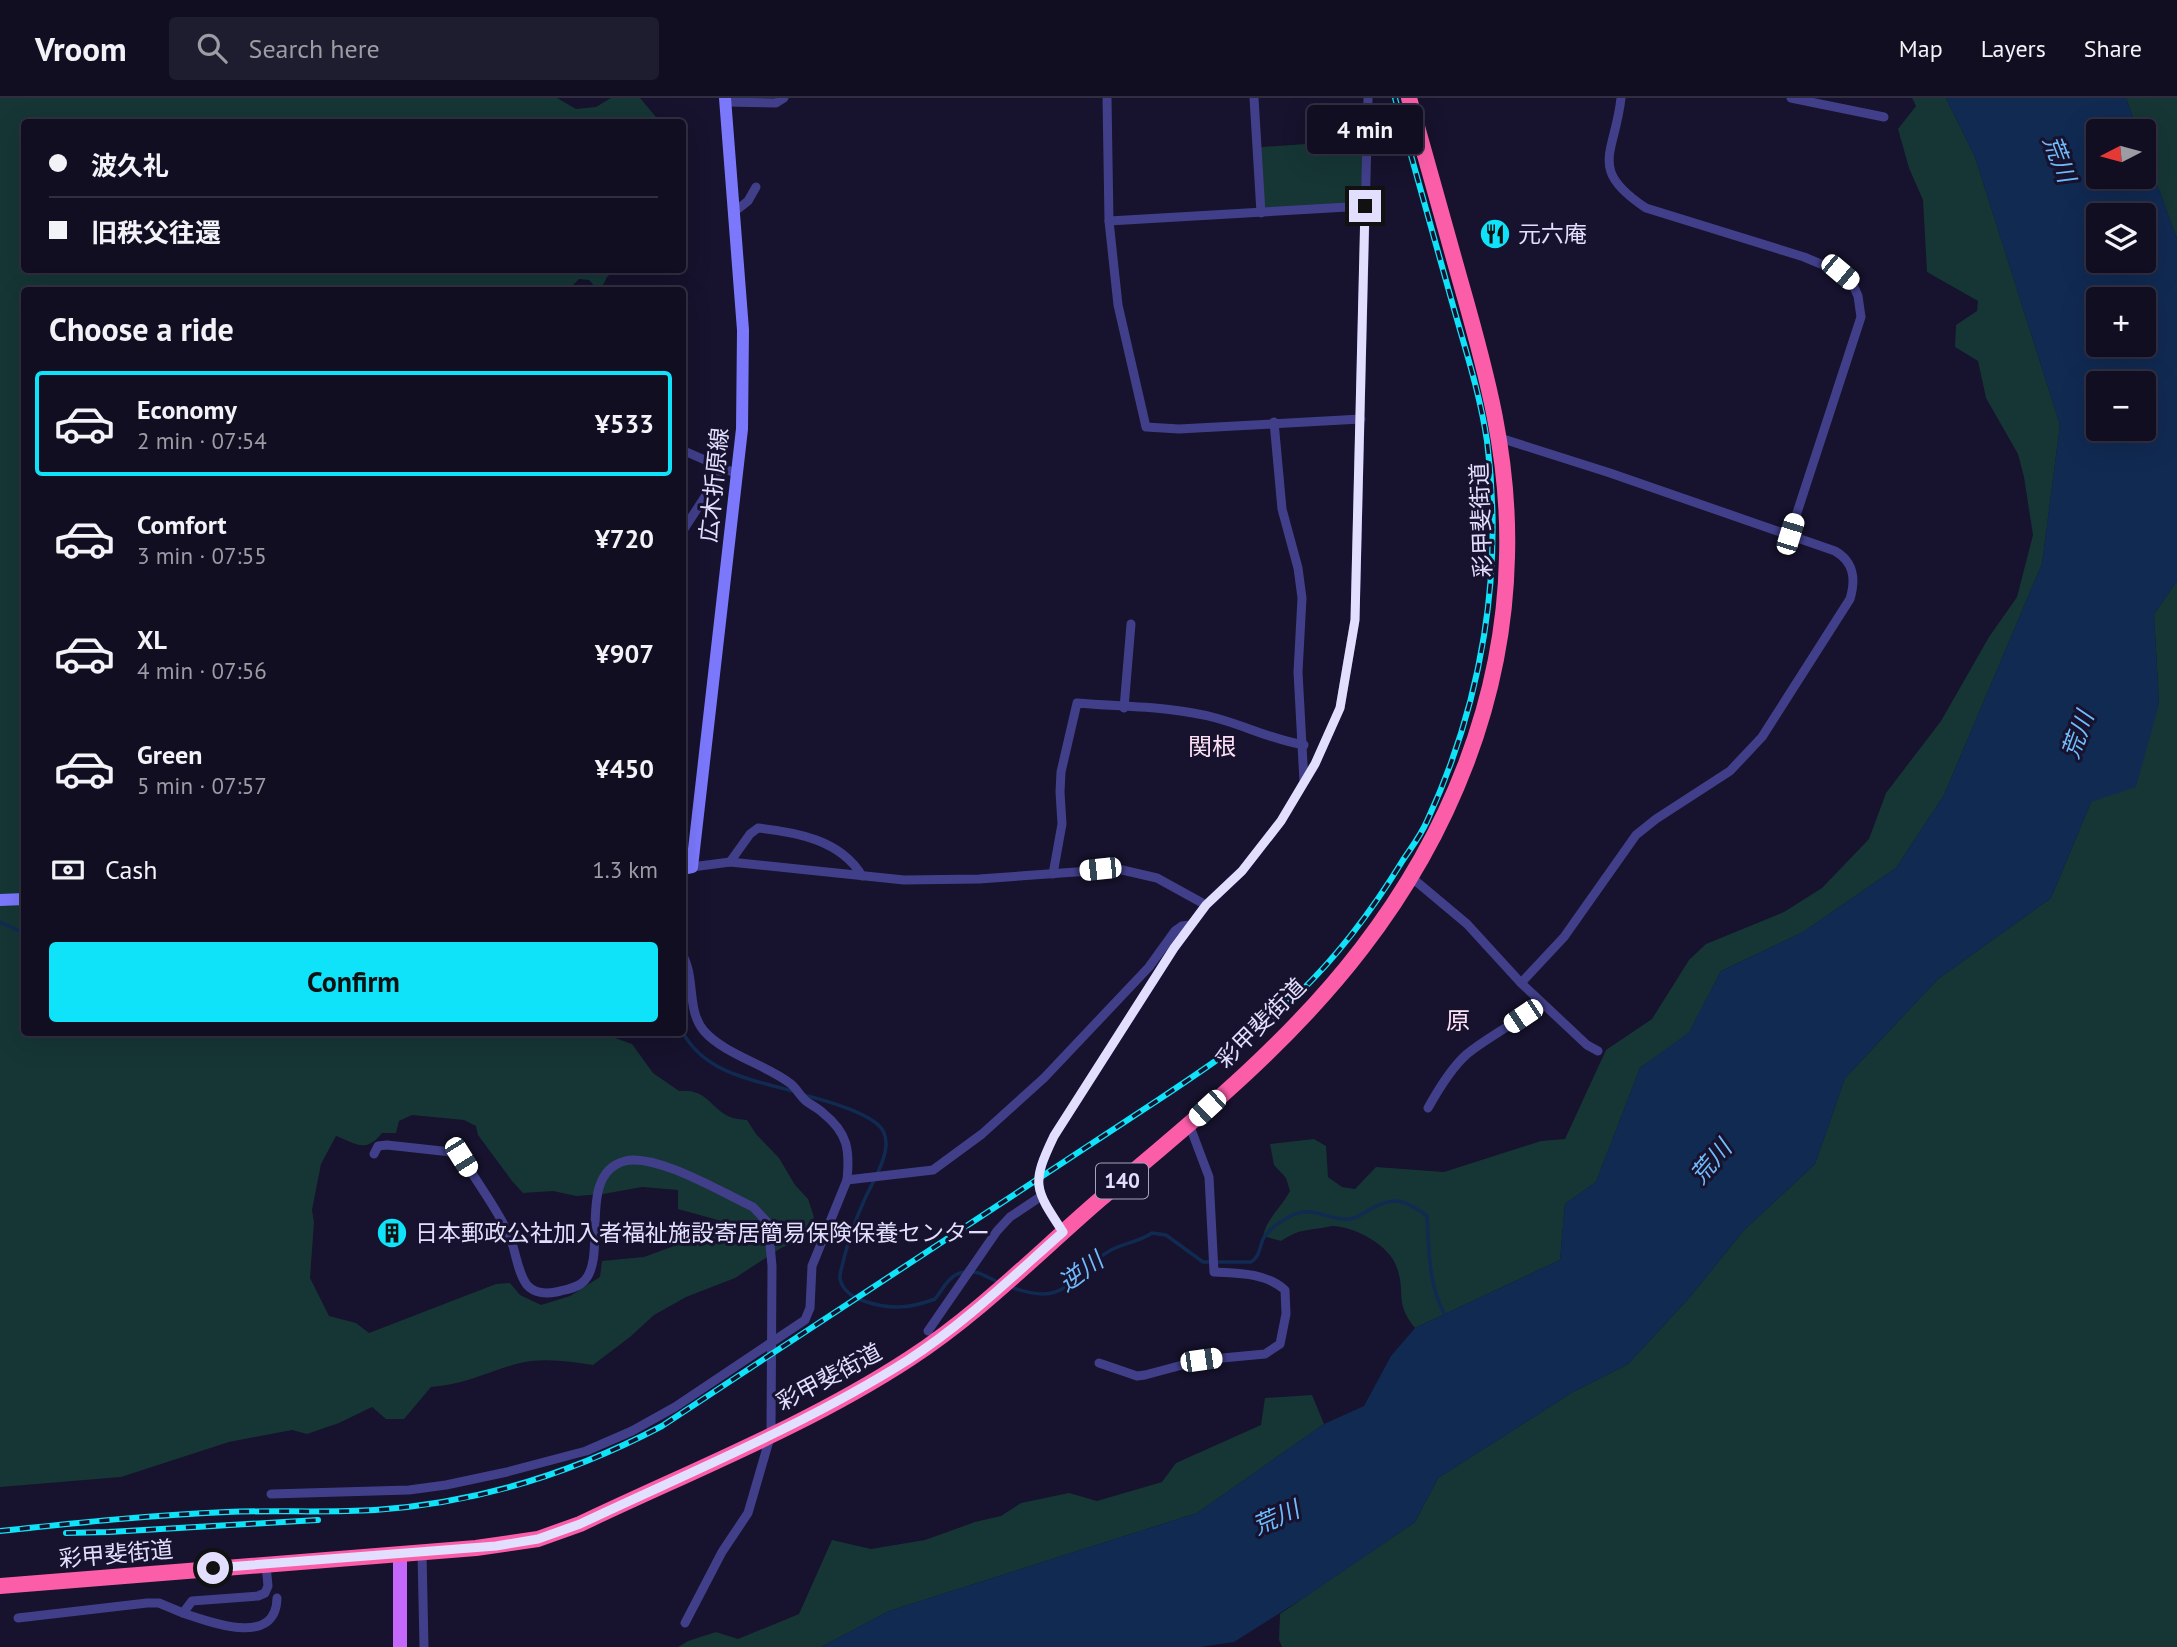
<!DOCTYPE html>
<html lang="en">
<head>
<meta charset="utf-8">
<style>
	body { margin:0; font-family:"PT Sans","Noto Sans JP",sans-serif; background:#1e1c2f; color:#f1f3f6; height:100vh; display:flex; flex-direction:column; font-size:26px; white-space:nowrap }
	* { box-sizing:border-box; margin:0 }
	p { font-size:23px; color:#9c9ca5 }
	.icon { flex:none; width:38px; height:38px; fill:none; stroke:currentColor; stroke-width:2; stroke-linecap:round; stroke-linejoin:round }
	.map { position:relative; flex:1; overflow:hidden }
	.panel { position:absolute; left:21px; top:189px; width:665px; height:749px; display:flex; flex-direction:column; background:#110e22; border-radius:7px; box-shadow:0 7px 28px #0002,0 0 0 2px #302e40 }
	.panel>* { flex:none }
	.top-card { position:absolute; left:21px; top:21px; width:665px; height:154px; border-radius:7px; box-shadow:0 7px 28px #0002,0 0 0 2px #302e40; display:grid; align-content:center; height:154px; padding:0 28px; background:#110e22 }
	.needle { width:46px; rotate:264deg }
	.tools { position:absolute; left:2086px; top:21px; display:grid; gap:14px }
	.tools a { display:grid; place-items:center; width:70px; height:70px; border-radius:7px; background:#110e22; box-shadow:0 7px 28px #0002,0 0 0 2px #302e40; font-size:35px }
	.end { position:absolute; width:32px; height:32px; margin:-16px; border:9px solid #e2dffe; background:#111; box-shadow:0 0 0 4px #111 }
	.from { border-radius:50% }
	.bubble { position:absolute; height:49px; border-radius:7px; background:#110e22; box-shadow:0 7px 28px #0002,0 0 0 2px #302e40; font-size:23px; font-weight:600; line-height:49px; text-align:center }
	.car { position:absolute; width:21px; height:42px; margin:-21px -10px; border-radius:9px; box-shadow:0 0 5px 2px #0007; background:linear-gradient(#fff 24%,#345 0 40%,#fff 0 76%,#345 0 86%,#fff 0) }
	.top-card b { display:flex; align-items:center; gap:24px; height:66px; font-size:26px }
	.top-card b+b { border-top:2px solid #302e40 }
	.top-card i { width:18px; height:18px; background:#f1f3f6 }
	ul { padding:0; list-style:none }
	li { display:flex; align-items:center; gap:21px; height:105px; margin:0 14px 10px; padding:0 14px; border:4px solid transparent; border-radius:7px }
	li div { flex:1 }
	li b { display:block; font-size:26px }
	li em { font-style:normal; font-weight:600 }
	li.selected { border-color:#0fe3f9 }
	li>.icon { width:63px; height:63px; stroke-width:1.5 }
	h2 { padding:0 28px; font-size:32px; line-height:84px }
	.pay { display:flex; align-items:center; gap:18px; height:77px; padding:0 28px; font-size:26px }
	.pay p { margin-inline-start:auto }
	.action { display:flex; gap:14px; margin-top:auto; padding:14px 28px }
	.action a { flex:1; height:80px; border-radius:7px; background:#0fe3f9; color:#111; font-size:28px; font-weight:600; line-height:80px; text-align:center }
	header { display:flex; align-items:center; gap:42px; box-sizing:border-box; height:98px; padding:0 35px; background:#110e22; border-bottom:2px solid #302e40 }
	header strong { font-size:33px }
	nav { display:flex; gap:38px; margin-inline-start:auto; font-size:24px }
	.search { width:490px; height:63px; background:#1e1c2f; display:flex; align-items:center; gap:18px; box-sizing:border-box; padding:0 24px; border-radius:7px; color:#9c9ca5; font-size:26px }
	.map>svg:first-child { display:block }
</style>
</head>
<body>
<header>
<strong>Vroom</strong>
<div class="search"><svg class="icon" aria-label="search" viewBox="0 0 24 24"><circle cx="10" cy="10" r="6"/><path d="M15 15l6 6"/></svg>Search here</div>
<nav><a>Map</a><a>Layers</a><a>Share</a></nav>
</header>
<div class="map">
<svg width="2177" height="1549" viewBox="0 0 2177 1549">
	<rect width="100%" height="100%" fill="#17122d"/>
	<g fill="#153635" fill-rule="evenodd">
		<path d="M0,0H557L576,11L596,9L611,0H640L656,19L649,24H24V172H615L607,179L601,191L595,189L589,182L579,181L568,192H24V934L601,935L632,946L653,975L679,993C707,990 709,1009 730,1019C735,1021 741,1021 747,1022L756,1036L779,1060L795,1087L808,1101L814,1119L806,1136L793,1145L781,1150L735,1180L686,1199L654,1217L630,1239L593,1267C568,1263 541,1259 516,1266C485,1275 463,1287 431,1289L404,1321H386L372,1309L339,1325L307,1336L292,1332L229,1344L121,1379L0,1389ZM412,1017L464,1022L476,1028L478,1037L512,1083L523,1095L553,1093L576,1098L603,1096L642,1089L678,1092V1111L725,1124L710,1142L682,1145L644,1159L602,1163L600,1179L570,1198L541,1207L520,1197L510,1185L496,1186L369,1235L356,1225L329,1218L310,1180L314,1124L312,1112L321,1066L336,1038C354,1044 365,1057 382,1035H396L399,1023Z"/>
		<path d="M1912,0H1946L1975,59L2060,327L2042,466L1944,697L1896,770L1803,834L1721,873L1689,935L1640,970L1596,1084L1565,1106L1560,1162L1415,1230C1394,1204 1406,1196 1397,1170C1391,1148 1354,1128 1332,1128C1331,1128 1323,1130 1321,1130C1303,1133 1298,1132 1281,1143L1263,1138C1267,1120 1281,1110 1290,1093L1286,1080L1274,1067L1270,1046L1314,1041L1326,1048L1328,1079L1342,1089L1355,1091L1376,1069L1444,1074L1541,1043L1565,1041L1606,952L1652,921L1689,862L1706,846L1784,814L1822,790L1869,741L1886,695L1941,623L1989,539L2017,499L2033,437L2024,379L2018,356L1986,300L1978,263L1955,249L1956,227L1977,213L1978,203L1927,174L1923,102L1909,70L1898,31L1916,8Z"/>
		<path d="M2126,0H2177V141L2144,51V33H2138Z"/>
		<path d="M1364,42L1361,105L1264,111L1261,49Z"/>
		<path d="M2177,483V1549H1282L1279,1542L1280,1516L1415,1424L1438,1380L1573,1294L1628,1266L1689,1200L1744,1132L1815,1066L1845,980L1938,881L2051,800L2091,704L2159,606L2154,516Z"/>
		<path d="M1312,1297L1324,1326L1197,1415L889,1513L821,1549H678L688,1543L716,1534L738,1541L799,1516L832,1442L871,1451L925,1442L975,1424L1001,1418L1021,1405L1069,1395L1097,1403L1162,1384L1176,1365L1261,1327L1265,1300Z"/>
	</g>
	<path fill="#112a52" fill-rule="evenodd" d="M1946,0H2126L2138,33H2098V79H2144V51L2177,141V483L2154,516L2159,606L2136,689L2091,704L2051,800L1938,881L1845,980L1815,1066L1744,1132L1689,1200L1628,1266L1573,1294L1438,1380L1415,1424L1310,1496L1234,1544L1200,1549H821L889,1513L1197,1415L1324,1326L1364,1308L1391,1258L1415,1230L1560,1162L1565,1106L1596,1084L1640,970L1689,934L1721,873L1803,834L1896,770L1944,697L2042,466L2060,327L1975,59ZM2098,117H2144V163H2098ZM2098,201H2144V247H2098ZM2098,285H2144V331H2098Z"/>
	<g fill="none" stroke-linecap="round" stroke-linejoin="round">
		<g stroke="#112a52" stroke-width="3.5">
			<path d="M0,824L24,835"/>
			<path d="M682,933C704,975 752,982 793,993"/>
			<path d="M804,997C823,1002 877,1016 884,1035C893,1055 870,1087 863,1105C855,1123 849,1141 844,1160C843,1167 839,1175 840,1181C843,1194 856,1201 867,1204C891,1212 911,1210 935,1201C944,1190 949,1176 965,1174"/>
			<path d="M972,1174L979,1175L1000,1185"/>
			<path d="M1011,1189C1070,1211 1069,1176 1111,1152C1124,1145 1139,1144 1152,1135L1166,1137L1203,1164H1251C1260,1158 1259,1151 1263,1141C1268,1132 1278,1125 1287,1120C1311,1106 1322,1120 1344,1121C1352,1122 1358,1119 1364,1115C1390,1098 1402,1099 1427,1118C1429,1153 1428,1188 1446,1219"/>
		</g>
		<g stroke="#413f8a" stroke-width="9">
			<path d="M1107,0L1109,123L1118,207L1146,329L1179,331L1361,321"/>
			<path d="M1254,0L1261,115"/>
			<path d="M1621,0C1615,56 1587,71 1646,110L1804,159L1840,174L1852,185L1858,198L1861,219L1790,436"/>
			<path d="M1791,0L1884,19"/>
			<path d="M726,4L776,5L784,0"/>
			<path d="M734,114L748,103L756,89"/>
			<path d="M1109,123L1365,108"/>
			<path d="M1274,324L1282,411L1298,470L1302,500L1298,574L1304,684"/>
			<path d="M682,352L737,376"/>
			<path d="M682,434L723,371"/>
			<path d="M1124,610L1131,526"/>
			<path d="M730,764L750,736L758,730C796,734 841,742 862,778"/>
			<path d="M692,769L730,764L904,782L979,781L1118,771L1157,780L1206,807"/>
			<path d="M1053,776L1062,726L1060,694L1061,674L1077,605C1123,609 1172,608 1216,620C1246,628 1273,642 1304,647"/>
			<path d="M1411,779L1467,826L1521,885L1564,839L1636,737L1656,721L1730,673L1762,639L1850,501C1856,481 1854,464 1835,453L1610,375L1500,340"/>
			<path d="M682,856C696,879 686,912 704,933C724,956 767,967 791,986C797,991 800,998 806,1003C811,1007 818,1010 823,1015C848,1035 850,1052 847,1082"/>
			<path d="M1521,885L1587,947L1598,953"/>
			<path d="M1428,1010C1438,992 1451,970 1467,956C1490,937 1519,925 1539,903"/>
			<path d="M374,1056L378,1048L387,1047L451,1054L462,1059C477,1085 497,1110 509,1137C516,1152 517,1174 527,1187C534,1195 546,1196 556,1194C565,1192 579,1190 585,1182C608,1156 576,1076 625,1063C656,1055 723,1095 753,1109L768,1125L772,1168L771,1336L748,1415L722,1454L685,1525"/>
			<path d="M1063,1134C1034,1091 1031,1086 1054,1038L1174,850L1206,807L1242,773L1281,723L1315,666L1340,610L1355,522L1368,0"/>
			<path d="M928,1233L997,1133L1010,1119L1040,1099"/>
			<path d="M1099,1265L1137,1278L1145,1277L1201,1262L1265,1256L1280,1246L1286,1216L1285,1192C1266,1175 1238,1175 1214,1174L1209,1079L1189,1026"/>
			<path d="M271,1396L409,1392L446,1387L507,1374L586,1353L632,1333L675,1309L805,1222L810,1210L812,1168L847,1082L933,1072L982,1036L1044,980L1149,869L1175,833L1182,828L1190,827"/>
			<path d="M422,1455L424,1549"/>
			<path d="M183,1515C213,1525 276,1549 277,1500"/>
			<path d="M18,1520L147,1505H159L183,1515L192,1503L258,1498L265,1495L268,1488L266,1467"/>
		</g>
		<g stroke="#7b78fc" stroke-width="12">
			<path d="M682,771L692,769L742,331L743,232L725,0"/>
			<path d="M0,802L24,801"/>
		</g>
		<path stroke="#c468fc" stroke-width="14" d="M400,1549V1457"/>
		<path stroke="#fb5da9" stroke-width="16" d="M0,1488L476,1450L538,1441L580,1426C689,1374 808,1327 909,1261C977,1217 1036,1157 1097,1104C1190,1026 1288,947 1362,850C1449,737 1504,602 1507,459C1510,360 1487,276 1460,182C1443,121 1426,61 1409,0"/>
		<g stroke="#0fe3f9" stroke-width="6">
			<g id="rail">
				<path d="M0,1433C75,1425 151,1417 227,1414C276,1412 326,1415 375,1412C478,1405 571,1376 662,1328L1155,1004C1205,971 1254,938 1297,897C1339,857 1373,811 1403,762C1411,750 1421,737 1427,723C1482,605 1504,473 1487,343C1480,296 1465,250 1452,204C1433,136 1414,68 1395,0"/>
				<path d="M66,1435L109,1434L318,1422"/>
			</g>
		</g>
		<use href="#rail" stroke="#17122d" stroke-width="3.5" stroke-dasharray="10" stroke-linecap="butt"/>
	</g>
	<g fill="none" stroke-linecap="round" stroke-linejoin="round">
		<path stroke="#e2dffe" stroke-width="9" d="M213,1470L496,1448L538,1441L580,1426C690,1374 805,1327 908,1262C964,1226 1013,1178 1063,1134C1034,1090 1031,1086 1054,1038L1174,850L1206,807L1242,773L1281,723L1315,666L1340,610L1355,522L1365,108"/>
	</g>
	<defs>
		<g id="restaurant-disc" transform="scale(1.575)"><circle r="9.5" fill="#0fe3f9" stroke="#17122d"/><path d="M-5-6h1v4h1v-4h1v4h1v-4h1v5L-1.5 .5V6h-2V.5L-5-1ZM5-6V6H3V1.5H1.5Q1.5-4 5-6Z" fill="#111"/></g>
		<g id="building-disc" transform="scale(1.575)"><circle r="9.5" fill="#0fe3f9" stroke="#17122d"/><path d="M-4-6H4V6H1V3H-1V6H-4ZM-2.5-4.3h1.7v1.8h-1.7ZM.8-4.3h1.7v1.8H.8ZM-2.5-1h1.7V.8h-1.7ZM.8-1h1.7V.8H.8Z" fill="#111"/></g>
	</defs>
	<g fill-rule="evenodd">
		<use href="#restaurant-disc" x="1495" y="136"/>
		<use href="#building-disc" x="392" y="1135"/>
	</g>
	<g text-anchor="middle" stroke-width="6" stroke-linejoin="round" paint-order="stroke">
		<rect fill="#17122d" stroke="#a5a2bf" stroke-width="2" x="1096" y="1065.5" width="52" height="35" rx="5"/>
		<g font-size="21" font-weight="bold" fill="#e2dffe">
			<text x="1122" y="1090">140</text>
		</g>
		<g font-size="23" fill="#e2dffe" stroke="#17122d" text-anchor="start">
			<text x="1518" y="144">元六庵</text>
			<text x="415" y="1143">日本郵政公社加入者福祉施設寄居簡易保険保養センター</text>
		</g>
		<g font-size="23" fill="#e2dffe" stroke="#17122d">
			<text transform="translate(714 387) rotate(-84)" y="8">広木折原線</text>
			<text transform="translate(1481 422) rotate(-92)" y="8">彩甲斐街道</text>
			<text transform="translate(1261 925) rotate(-45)" y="8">彩甲斐街道</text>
			<text transform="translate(829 1279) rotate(-28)" y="8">彩甲斐街道</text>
			<text transform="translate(116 1456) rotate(-5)" y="8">彩甲斐街道</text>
		</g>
		<g font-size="24" font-style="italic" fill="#6fbbfc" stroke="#17122d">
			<text transform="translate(2059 61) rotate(69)" y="8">荒川</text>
			<text transform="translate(2078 637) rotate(-70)" y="8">荒川</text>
			<text transform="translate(1711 1064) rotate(-50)" y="8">荒川</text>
			<text transform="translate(1081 1174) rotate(-36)" y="8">逆川</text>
			<text transform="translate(1276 1420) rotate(-24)" y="8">荒川</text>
		</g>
		<g font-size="24" fill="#fee1f4" stroke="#17122d">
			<text x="1212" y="657">関根</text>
			<text x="1458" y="931">原</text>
		</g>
	</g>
</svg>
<div class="tools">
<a><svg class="needle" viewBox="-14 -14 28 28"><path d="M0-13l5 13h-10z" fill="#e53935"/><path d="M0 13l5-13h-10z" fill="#9c9ca5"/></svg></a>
<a><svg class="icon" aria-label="layers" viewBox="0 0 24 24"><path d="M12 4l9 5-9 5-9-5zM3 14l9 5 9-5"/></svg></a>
<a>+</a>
<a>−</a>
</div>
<i class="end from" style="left:213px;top:1470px"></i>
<i class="end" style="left:1365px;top:108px"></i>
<div class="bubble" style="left:1307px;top:7px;width:116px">4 min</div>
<i class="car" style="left:1840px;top:174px;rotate:130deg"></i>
<i class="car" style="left:1790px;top:436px;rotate:17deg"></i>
<i class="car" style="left:1100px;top:771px;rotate:264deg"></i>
<i class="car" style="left:1523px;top:918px;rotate:236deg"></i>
<i class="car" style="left:1207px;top:1010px;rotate:227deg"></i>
<i class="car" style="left:461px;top:1059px;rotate:148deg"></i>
<i class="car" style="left:1201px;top:1262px;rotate:82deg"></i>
<div class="top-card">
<b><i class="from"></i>波久礼</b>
<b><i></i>旧秩父往還</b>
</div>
<section class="panel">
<h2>Choose a ride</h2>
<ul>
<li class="selected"><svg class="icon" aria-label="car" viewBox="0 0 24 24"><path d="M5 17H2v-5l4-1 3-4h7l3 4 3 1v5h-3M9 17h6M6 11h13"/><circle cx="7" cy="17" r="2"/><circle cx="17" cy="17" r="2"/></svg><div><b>Economy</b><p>2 min · 07:54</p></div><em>¥533</em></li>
<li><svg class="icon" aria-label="car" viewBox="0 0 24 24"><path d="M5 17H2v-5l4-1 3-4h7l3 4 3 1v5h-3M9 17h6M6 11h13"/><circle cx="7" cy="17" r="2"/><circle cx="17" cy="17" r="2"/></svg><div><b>Comfort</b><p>3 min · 07:55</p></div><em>¥720</em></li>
<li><svg class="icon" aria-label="car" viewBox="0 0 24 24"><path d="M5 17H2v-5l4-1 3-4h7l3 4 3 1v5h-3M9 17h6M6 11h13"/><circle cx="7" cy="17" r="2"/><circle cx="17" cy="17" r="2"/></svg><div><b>XL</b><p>4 min · 07:56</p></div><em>¥907</em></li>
<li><svg class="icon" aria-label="car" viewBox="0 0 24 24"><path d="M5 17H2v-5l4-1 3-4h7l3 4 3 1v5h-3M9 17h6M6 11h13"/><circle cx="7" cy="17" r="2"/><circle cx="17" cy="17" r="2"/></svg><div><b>Green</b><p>5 min · 07:57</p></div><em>¥450</em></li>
</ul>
<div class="pay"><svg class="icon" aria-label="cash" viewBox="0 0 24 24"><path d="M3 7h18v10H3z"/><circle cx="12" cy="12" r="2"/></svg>Cash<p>1.3 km</p></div>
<div class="action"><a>Confirm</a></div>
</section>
</div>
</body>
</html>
